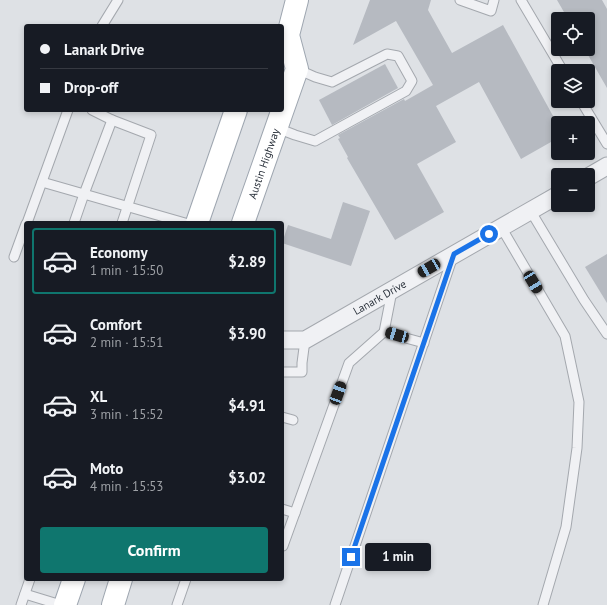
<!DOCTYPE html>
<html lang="en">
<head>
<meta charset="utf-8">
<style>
	body { margin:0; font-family:"PT Sans",sans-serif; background:#20242c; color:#f1f3f6; height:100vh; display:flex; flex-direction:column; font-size:15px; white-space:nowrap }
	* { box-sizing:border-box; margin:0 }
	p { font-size:13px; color:#9ea1a6 }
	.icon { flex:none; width:22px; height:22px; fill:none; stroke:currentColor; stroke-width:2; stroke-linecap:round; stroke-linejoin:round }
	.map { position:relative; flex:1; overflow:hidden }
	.details { position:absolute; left:24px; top:221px; width:260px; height:360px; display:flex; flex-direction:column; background:#171b24; border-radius:4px; box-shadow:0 2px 6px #0003 }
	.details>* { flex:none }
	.guide { position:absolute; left:24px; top:24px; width:260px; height:88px; border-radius:4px; box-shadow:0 2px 6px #0003; display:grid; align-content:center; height:88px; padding:0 16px; background:#171b24 }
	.tools { position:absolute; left:551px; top:12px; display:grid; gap:8px }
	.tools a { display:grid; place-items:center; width:44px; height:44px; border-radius:4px; background:#171b24; box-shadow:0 2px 6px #0003; font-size:20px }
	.end { position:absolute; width:18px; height:18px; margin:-9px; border:5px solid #1a73e8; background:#fff; box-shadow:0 0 0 2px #fff }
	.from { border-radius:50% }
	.bubble { position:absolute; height:28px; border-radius:4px; background:#171b24; box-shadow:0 2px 6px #0003; font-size:13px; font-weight:700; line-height:28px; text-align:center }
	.car { position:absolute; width:12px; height:24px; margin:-12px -6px; border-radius:5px; box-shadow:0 0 3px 1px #0007; background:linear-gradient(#222 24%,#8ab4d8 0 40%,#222 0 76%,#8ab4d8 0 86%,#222 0) }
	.guide b { display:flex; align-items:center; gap:14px; height:38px; font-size:15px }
	.guide b+b { border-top:1px solid #363941 }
	.guide i { width:10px; height:10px; background:#f1f3f6 }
	ul { padding:7px 0 0; list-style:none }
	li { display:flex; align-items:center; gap:12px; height:66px; margin:0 8px 6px; padding:0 8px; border:2px solid transparent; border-radius:4px }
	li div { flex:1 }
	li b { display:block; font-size:15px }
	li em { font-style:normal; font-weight:700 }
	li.selected { border-color:#0f766e }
	li>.icon { width:36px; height:36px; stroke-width:1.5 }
	.action { display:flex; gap:8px; margin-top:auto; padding:8px 16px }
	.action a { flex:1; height:46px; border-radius:4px; background:#0f766e; color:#fff; font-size:16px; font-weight:700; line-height:46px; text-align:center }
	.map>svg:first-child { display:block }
</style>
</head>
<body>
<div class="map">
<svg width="607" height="605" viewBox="0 0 607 605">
	<rect width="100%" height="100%" fill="#dee1e5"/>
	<g fill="#b6bac1">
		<path d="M370,0H431L428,10L452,53L503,25L558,125V138L521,159L479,82L436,106L456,142L417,164L444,212L395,240L347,158L348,157L338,139L340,138L338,135L404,99L405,101L433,85L396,21L353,45Z"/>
		<path d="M557,0H602L607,9V88L588,55V19H568Z"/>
		<path d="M385,64L398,88L332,125L319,100Z"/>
		<path d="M343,202L370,211L351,266L282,243L288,225L331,239Z"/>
		<path d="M607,254V303L585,267Z"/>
	</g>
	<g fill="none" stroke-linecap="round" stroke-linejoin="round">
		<g stroke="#a4a8ae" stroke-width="11">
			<g id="lane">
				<path d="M460,0L491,11L494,0"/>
				<path d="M521,0L563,71"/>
				<path d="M102,26L118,0"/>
				<path d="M581,101L607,144"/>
				<path d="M92,110L112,120L151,135L122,223"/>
				<path d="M277,128L295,135L315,141L406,91L412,81L398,56L387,54L332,82L315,77L297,69"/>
				<path d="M42,182L185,223"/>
				<path d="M530,210L584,300L607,334"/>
				<path d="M27,223L68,110"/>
				<path d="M74,223L84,194L112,120"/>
				<path d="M501,227L565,336L579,402L577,448L566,527L543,605"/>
				<path d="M14,257L26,224"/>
				<path d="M384,332L424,343"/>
				<path d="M282,372H302V363L305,340"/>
				<path d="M282,417L293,420"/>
				<path d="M282,509L295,513"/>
				<path d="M282,546H283L349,363L384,332L392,291"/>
				<path d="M25,594L61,605"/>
				<path d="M21,605L30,579"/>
				<path d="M177,605L186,579"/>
				<path d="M335,605L453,256"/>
			</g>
		</g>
		<g stroke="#a4a8ae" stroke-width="19">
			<g id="street">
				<path d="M588,177L607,166"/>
				<path id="s1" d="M282,340H305L558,195"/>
			</g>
		</g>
		<g stroke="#9ea6b0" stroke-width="24">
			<g id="primary">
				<path d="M197,223L236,110"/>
				<path id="s2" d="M243,223L297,69L288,35L297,0"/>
				<path d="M65,605L74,579"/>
				<path d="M113,605L121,579"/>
			</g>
		</g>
		<use href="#lane" stroke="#f0f1f4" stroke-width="9"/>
		<use href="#street" stroke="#f0f1f4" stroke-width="17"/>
		<use href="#primary" stroke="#fff" stroke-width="22"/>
	</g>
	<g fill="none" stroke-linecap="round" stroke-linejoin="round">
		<path stroke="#1a73e8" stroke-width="5" d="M351,557L454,254L489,234"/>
	</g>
	<g text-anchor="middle" stroke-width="3.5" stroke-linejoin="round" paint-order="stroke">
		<g font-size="11" fill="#29303a" stroke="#edf0f3">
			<text dy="4" stroke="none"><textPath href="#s2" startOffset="63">Austin Highway</textPath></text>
			<text dy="4" stroke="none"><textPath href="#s1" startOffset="109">Lanark Drive</textPath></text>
		</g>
	</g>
</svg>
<div class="tools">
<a><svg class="icon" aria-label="locate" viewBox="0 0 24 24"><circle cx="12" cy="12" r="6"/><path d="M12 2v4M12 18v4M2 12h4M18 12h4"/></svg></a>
<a><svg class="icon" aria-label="layers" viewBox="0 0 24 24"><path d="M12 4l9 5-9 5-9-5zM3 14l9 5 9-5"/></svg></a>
<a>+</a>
<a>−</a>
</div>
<i class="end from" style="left:489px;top:234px"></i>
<i class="end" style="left:351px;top:557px"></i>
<div class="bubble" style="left:365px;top:543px;width:66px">1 min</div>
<i class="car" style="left:429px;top:268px;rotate:240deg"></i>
<i class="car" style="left:533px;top:282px;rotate:149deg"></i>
<i class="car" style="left:397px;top:335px;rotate:286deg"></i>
<i class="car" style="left:338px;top:393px;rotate:20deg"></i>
<div class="guide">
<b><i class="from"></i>Lanark Drive</b>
<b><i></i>Drop-off</b>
</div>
<section class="details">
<ul>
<li class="selected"><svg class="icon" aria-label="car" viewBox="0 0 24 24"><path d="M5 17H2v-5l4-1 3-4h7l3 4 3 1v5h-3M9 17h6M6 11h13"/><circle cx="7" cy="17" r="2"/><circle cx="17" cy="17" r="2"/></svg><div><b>Economy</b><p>1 min · 15:50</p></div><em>$2.89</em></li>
<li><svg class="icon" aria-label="car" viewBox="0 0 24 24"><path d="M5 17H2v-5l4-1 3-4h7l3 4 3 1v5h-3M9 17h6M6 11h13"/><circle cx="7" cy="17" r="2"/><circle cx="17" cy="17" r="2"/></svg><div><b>Comfort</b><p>2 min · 15:51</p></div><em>$3.90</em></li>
<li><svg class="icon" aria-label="car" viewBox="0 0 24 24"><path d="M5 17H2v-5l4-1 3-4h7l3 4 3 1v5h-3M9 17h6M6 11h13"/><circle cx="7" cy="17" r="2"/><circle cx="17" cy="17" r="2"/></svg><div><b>XL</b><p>3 min · 15:52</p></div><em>$4.91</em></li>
<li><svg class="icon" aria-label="car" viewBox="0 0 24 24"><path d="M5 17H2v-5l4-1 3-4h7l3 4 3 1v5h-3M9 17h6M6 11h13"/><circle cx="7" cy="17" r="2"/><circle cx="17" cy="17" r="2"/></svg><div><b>Moto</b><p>4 min · 15:53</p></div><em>$3.02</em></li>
</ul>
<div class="action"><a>Confirm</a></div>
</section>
</div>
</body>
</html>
